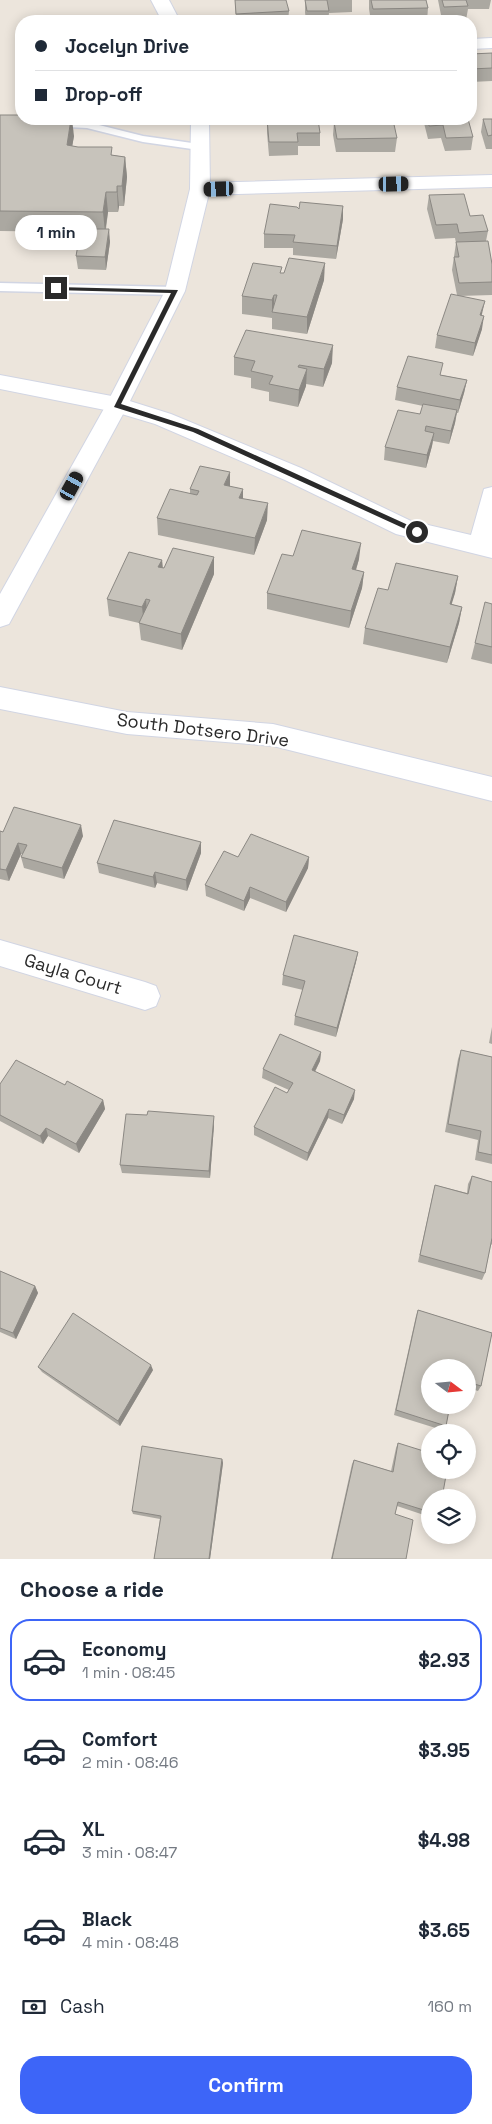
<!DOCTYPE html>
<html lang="en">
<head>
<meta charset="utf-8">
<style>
	body { margin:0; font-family:"Space Grotesk",sans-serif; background:#f6f6f7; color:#1f2937; height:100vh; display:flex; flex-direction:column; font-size:19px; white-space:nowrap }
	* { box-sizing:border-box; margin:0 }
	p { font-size:16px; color:#747a83 }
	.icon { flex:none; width:28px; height:28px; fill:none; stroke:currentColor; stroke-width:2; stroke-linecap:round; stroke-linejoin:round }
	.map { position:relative; height:1559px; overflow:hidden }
	.sheet { display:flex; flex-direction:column; background:#fff; flex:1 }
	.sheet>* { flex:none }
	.hud { position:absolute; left:15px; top:15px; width:462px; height:110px; border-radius:20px; box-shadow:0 2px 12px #0003; display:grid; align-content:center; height:110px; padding:0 20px; background:#fff }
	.needle { width:32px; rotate:106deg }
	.controls { position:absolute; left:421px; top:1359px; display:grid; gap:10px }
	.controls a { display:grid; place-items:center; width:55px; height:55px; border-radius:50%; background:#fff; box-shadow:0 2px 12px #0003; font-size:25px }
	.end { position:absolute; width:22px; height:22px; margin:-11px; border:6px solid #2a2a2a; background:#fff; box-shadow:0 0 0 2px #fff }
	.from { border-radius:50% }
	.bubble { position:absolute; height:35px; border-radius:18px; background:#fff; box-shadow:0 2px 12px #0003; font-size:16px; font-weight:700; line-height:35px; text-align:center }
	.car { position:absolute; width:15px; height:30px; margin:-15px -8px; border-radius:6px; box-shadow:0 0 4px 1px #0007; background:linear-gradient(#222 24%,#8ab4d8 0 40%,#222 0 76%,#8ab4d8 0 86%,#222 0) }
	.hud b { display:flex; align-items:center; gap:18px; height:48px; font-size:19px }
	.hud b+b { border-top:1px solid #e0e1e3 }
	.hud i { width:12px; height:12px; background:#1f2937 }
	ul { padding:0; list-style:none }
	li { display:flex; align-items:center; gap:15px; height:82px; margin:0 10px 8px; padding:0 10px; border:2px solid transparent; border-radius:20px }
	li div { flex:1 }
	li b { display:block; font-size:19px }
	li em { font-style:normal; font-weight:700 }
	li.on { border-color:#3d65f8 }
	li>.icon { width:45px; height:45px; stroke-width:1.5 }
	h2 { padding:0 20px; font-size:22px; line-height:60px }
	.pay { display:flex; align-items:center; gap:12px; height:55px; padding:0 20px; font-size:19px }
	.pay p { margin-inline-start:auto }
	.action { display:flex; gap:10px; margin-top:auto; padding:10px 20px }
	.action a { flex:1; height:58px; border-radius:20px; background:#3d65f8; color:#fff; font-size:20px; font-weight:700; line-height:58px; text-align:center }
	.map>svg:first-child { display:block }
</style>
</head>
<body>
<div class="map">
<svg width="492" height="1559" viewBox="0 0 492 1559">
	<rect width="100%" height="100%" fill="#ece5dc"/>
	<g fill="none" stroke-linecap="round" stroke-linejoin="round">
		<g stroke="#d1d5e3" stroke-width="3">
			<g id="service">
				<path d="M52,121L87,122L143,136L199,144L205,147L199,150L143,142L87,128L48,126L46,124Z"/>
				<path d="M0,283L175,287L181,291L175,295L0,291Z"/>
			</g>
		</g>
		<g stroke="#d1d5e3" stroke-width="2">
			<g id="minor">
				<path d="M492,38V48L471,49V39Z"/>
				<path d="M492,175V187L200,195L193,193L190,189L193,185L200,183Z"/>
				<path d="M0,375L117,397L171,414L301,468L411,521L471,535L484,489L492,487V558L396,534L285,480L155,424L115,412L0,389Z"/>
				<path d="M0,687L127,712L273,724L492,777V801L273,746L127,734L0,709Z"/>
				<path d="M0,940L145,982L156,986L160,996L156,1006L145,1010L0,966Z"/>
			</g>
		</g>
		<g stroke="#d1d5e3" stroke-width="2">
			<g id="tertiary">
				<path d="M151,0H169L180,21H162Z"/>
				<path d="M191,119H209L210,189L185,291L128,405L9,624L0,627V594L106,405L165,291L190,189Z"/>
			</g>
		</g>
		<use href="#service" fill="#fff" fill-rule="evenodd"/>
		<use href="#minor" fill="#fff" fill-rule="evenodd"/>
		<use href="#tertiary" fill="#fff" fill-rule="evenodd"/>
	</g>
	<g fill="#aba8a1">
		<path d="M235,0L289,11L288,21H236Z"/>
		<path d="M305,0H352V12L329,13L328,21H306L305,12Z"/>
		<path d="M369,0H426L428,8L427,21H371L369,9Z"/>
		<path d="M438,0H491L489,9H468L466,20H442Z"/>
		<path d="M492,53V81L471,82V54Z"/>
		<path d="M0,115L74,136L72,146L113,155L125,157L127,177L124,206H119L118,212H108L106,229L110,242L106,270L78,269L76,256L80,232L0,231Z"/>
		<path d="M267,119L320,133V146H298V155L269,156L267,133Z"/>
		<path d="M424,119H468L473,137L471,150L445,151L441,138L428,139L424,123Z"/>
		<path d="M483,119H492V149H486L481,132Z"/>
		<path d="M334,122L397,138L395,152H336L333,135Z"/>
		<path d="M429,195L488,231L486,241L492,264V295L459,296L482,315V329L473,356L435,348L437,335L457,295L452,270L456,243L455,238L435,239L427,209Z"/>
		<path d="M343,206V219L336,259L293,255V248H264V234L299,209Z"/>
		<path d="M282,273L324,280L307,334L272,329V318L242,314V296Z"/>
		<path d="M234,357L332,363L323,387L306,384V386L298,407L269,401V392L251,388V378L234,375Z"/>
		<path d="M442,375L467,380L464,393L458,413H457L455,423L449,444L433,441L432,446L426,468L384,460L385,447L420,414L423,406L395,400L397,387Z"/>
		<path d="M230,487L267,520L254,555L158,535L157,518L190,493V489Z"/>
		<path d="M293,556L359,559L356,570L364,572L362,588L349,628L267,609V593Z"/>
		<path d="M214,557V574L182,650L141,640L139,623L109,616L107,599L162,560L163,568Z"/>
		<path d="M458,576L455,593L451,604L462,607L459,623L447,663L363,644L365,628Z"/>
		<path d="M492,604V664L471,659L475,643Z"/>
		<path d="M0,831L3,832L83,836L64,879L24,868L21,857L23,854H21L9,881L0,879Z"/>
		<path d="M201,842V853L187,891L157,883L155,888L99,873L97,863Z"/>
		<path d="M238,857H309L308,868L286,912L250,898L244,911L206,896L205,885Z"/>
		<path d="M358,952L356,962L336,1037L294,1025L295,1016L303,990L282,985L283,975Z"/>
		<path d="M492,1027V1044L489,1043Z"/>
		<path d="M461,1050L492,1057V1164L475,1160L478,1140L445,1132L458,1059Z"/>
		<path d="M321,1052L320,1061L315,1072L354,1099L342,1124L328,1118L307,1161L254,1135V1127L287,1093L289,1090L262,1078L263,1069Z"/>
		<path d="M0,1084L65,1085L103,1100L105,1109L79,1153L48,1136L43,1144L0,1121Z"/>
		<path d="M214,1125L210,1178L122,1173L120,1165Z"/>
		<path d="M472,1176L492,1182V1245L491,1244L485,1273L482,1280L418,1262L433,1193L435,1185L467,1193L468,1184Z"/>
		<path d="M0,1271L35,1286L38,1293L16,1339L0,1332Z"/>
		<path d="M418,1310L492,1333L481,1386L478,1391L468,1388V1368H430V1405H450L446,1426L442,1430L394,1415L416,1316Z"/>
		<path d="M38,1367L153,1370L120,1426L42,1372Z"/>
		<path d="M398,1443L430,1498V1517L397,1506L395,1514L406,1559H331L352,1464L354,1460L391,1471L396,1448Z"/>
		<path d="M222,1459L223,1463L210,1559H154L160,1519L133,1514L132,1511Z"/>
	</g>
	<g fill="#8b8883">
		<path d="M71,119H72L74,136L69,165L67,145Z"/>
		<path d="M125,157L127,177L124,206L122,186Z"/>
		<path d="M117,186L119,206L118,212L117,192Z"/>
		<path d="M106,192L108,212L105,232L103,212Z"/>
		<path d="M343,206V219L336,259L337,246Z"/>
		<path d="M109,229L110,242L106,270L105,257Z"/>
		<path d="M325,263L324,280L307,334V317Z"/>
		<path d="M274,295V312H272V300Z"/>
		<path d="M485,301L482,314L478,328L480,315Z"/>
		<path d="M484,316L482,329L473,356L475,343Z"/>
		<path d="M333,345L332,363L323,387L324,369Z"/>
		<path d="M307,369L306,386L298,407L299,390Z"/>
		<path d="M467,380L464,393L458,413L460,400Z"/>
		<path d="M457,410L455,423L449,444L451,431Z"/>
		<path d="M434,433L432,446L426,468L427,455Z"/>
		<path d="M230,472V489L224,485Z"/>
		<path d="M243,489V506L239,498Z"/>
		<path d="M268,503L267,520L254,555L255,538Z"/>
		<path d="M361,543L359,559L351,586L352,569Z"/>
		<path d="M214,557V574L182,650L181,634Z"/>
		<path d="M162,560L163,576L158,567Z"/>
		<path d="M364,572L362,588L349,628L351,611Z"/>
		<path d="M458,576L455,593L447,620L450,604Z"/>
		<path d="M146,599L147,616L144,624L142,607Z"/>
		<path d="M462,607L459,623L447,663L450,647Z"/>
		<path d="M81,825L83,836L64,879L62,868Z"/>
		<path d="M201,842V853L187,891L186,880Z"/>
		<path d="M18,843L21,854L9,881L6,870Z"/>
		<path d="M309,857L308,868L286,912V902Z"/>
		<path d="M155,872L157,883L155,888L153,877Z"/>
		<path d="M250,887V898L244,911V901Z"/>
		<path d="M358,952L356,962L336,1037L337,1028Z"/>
		<path d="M321,1052L320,1061L311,1079L312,1070Z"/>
		<path d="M355,1090L354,1099L342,1124L344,1115Z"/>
		<path d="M103,1100L105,1109L79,1153L76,1144Z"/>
		<path d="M329,1109L328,1118L307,1161L308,1153Z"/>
		<path d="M214,1116V1125L210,1178L209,1171Z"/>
		<path d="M46,1128L48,1136L43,1144L40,1136Z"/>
		<path d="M35,1286L38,1293L16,1339L13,1333Z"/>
		<path d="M151,1365L153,1370L120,1426L118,1421Z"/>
		<path d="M222,1459L223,1463L210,1559H209Z"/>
	</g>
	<g fill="#c7c3bb" stroke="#8b8883">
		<path d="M235,0H286L289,11L236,14Z"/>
		<path d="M305,0H327L329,11H307Z"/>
		<path d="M371,0H426L428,8L373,9Z"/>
		<path d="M442,0H466L468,6L444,7Z"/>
		<path d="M492,53V68L471,69V54Z"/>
		<path d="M0,115H21V119H71L67,145L78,147H112L111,155L125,157L122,186H117V192H106L103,212L0,211Z"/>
		<path d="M267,119H318L320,133H297L298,142H269Z"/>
		<path d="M428,119H468L473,137L446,138L443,125L429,126Z"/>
		<path d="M483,119H492V135L488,136Z"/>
		<path d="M393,120L397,138L337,139L334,122Z"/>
		<path d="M464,194L470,216L483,215L488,231L459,233L457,224L436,225L429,195Z"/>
		<path d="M300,202L343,206L337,246L293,242L295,235L264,234L270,204L297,207L299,209Z"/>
		<path d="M81,229H109L105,257L76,256Z"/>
		<path d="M488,241L492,264V282L459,283L454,257H459L456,242Z"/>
		<path d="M289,258L325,263L307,317L272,312L277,295H274L272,300L242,296L253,263L282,267L280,273H284Z"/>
		<path d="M451,294L485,301L480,315L484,316L475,343L437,335Z"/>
		<path d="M246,330L333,345L324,369L299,365L298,367L307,369L299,390L269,384L273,376L251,371L255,361L234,357Z"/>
		<path d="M408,356L443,363L440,375L467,380L460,400L397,387Z"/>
		<path d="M423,404L457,410L451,431L426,426L425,431L434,433L427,455L385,447L398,410L420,414Z"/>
		<path d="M200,466L230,472L224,485L243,489L239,498L268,503L255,538L157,518L170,489L197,495L199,491L190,489Z"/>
		<path d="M302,530L361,543L352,569L364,572L351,611L267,593L282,554L293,556Z"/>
		<path d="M173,548L214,557L181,634L139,623L150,600L146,599L142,607L107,599L129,552L162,560L158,567L164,568Z"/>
		<path d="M396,563L458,576L450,604L462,607L450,647L365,628L378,588L388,590Z"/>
		<path d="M485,602L492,604V647L475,643Z"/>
		<path d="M14,807L81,825L62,868L21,857L27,845L18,843L6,870L0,869V831L3,832Z"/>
		<path d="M114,820L201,842L186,880L155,872L153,877L97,863Z"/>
		<path d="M251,834L309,857L286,902L250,887L244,901L205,885L224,851L238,857Z"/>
		<path d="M294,935L358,952L337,1028L295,1016L305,981L283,975Z"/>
		<path d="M280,1034L321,1052L312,1070L355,1090L344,1115L329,1109L308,1153L254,1127L275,1087L287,1093L293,1083L263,1069Z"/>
		<path d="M461,1050L492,1057V1155L478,1152L481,1131L448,1124Z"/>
		<path d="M16,1060L65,1085L67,1081L103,1100L76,1144L46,1128L40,1136L0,1115V1084Z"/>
		<path d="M148,1111L214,1116L209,1171L120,1165L126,1114L147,1115Z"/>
		<path d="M472,1176L492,1182V1238L485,1273L420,1255L435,1185L468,1194Z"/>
		<path d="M0,1271L35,1286L13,1333L0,1328Z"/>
		<path d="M418,1310L492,1333L481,1386L468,1382V1368H430V1405H450L446,1426L396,1410Z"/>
		<path d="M73,1313L151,1365L118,1421L38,1367Z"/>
		<path d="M398,1443L430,1453V1470H447L442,1498H430V1512L398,1502L395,1514L413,1520L406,1559H332L354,1460L393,1472Z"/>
		<path d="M142,1446L222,1459L209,1559H154L161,1516L132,1511Z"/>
	</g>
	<path fill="#2a2a2a" d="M56,287L178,290L121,404L198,429L419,530V533H414L193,432L114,407L171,293L53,290Z"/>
	<g text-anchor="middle" stroke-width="4.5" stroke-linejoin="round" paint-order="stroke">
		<g font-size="18" fill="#2a2a2a" stroke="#fff">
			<text transform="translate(203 730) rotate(7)" y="6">South Dotsero Drive</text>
			<text transform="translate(73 974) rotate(17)" y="6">Gayla Court</text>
		</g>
	</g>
</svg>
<div class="controls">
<a><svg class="needle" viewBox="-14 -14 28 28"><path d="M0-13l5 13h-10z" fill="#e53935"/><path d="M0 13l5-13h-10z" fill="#747a83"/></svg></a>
<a><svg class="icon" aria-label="locate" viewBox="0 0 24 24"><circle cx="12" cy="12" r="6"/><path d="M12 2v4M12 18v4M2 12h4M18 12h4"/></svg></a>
<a><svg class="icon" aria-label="layers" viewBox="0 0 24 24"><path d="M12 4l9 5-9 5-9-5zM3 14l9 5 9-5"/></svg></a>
</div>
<i class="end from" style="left:417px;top:532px"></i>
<i class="end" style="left:56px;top:288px"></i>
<div class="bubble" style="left:15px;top:215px;width:82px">1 min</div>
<i class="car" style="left:394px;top:184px;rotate:89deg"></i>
<i class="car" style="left:219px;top:189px;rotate:268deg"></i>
<i class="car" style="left:72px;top:486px;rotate:29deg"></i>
<div class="hud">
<b><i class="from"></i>Jocelyn Drive</b>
<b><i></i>Drop-off</b>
</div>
</div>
<section class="sheet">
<h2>Choose a ride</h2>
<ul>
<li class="on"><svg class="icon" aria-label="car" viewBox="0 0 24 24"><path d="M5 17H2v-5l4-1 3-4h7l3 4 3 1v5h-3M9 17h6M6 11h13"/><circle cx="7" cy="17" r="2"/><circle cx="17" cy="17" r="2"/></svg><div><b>Economy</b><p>1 min · 08:45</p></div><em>$2.93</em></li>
<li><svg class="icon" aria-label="car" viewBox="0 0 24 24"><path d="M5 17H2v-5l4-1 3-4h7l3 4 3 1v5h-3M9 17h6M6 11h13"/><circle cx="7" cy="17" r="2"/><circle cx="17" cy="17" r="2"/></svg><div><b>Comfort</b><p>2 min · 08:46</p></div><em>$3.95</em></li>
<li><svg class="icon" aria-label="car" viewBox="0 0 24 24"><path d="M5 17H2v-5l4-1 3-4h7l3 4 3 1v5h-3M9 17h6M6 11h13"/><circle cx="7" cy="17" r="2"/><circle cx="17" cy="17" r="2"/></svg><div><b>XL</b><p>3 min · 08:47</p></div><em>$4.98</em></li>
<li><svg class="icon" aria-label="car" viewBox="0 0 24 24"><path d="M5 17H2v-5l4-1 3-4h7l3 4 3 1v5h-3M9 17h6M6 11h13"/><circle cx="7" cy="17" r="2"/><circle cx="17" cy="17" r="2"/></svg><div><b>Black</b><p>4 min · 08:48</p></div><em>$3.65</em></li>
</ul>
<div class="pay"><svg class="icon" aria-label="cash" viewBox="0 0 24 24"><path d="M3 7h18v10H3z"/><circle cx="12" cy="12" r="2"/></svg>Cash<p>160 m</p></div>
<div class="action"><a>Confirm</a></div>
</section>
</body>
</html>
